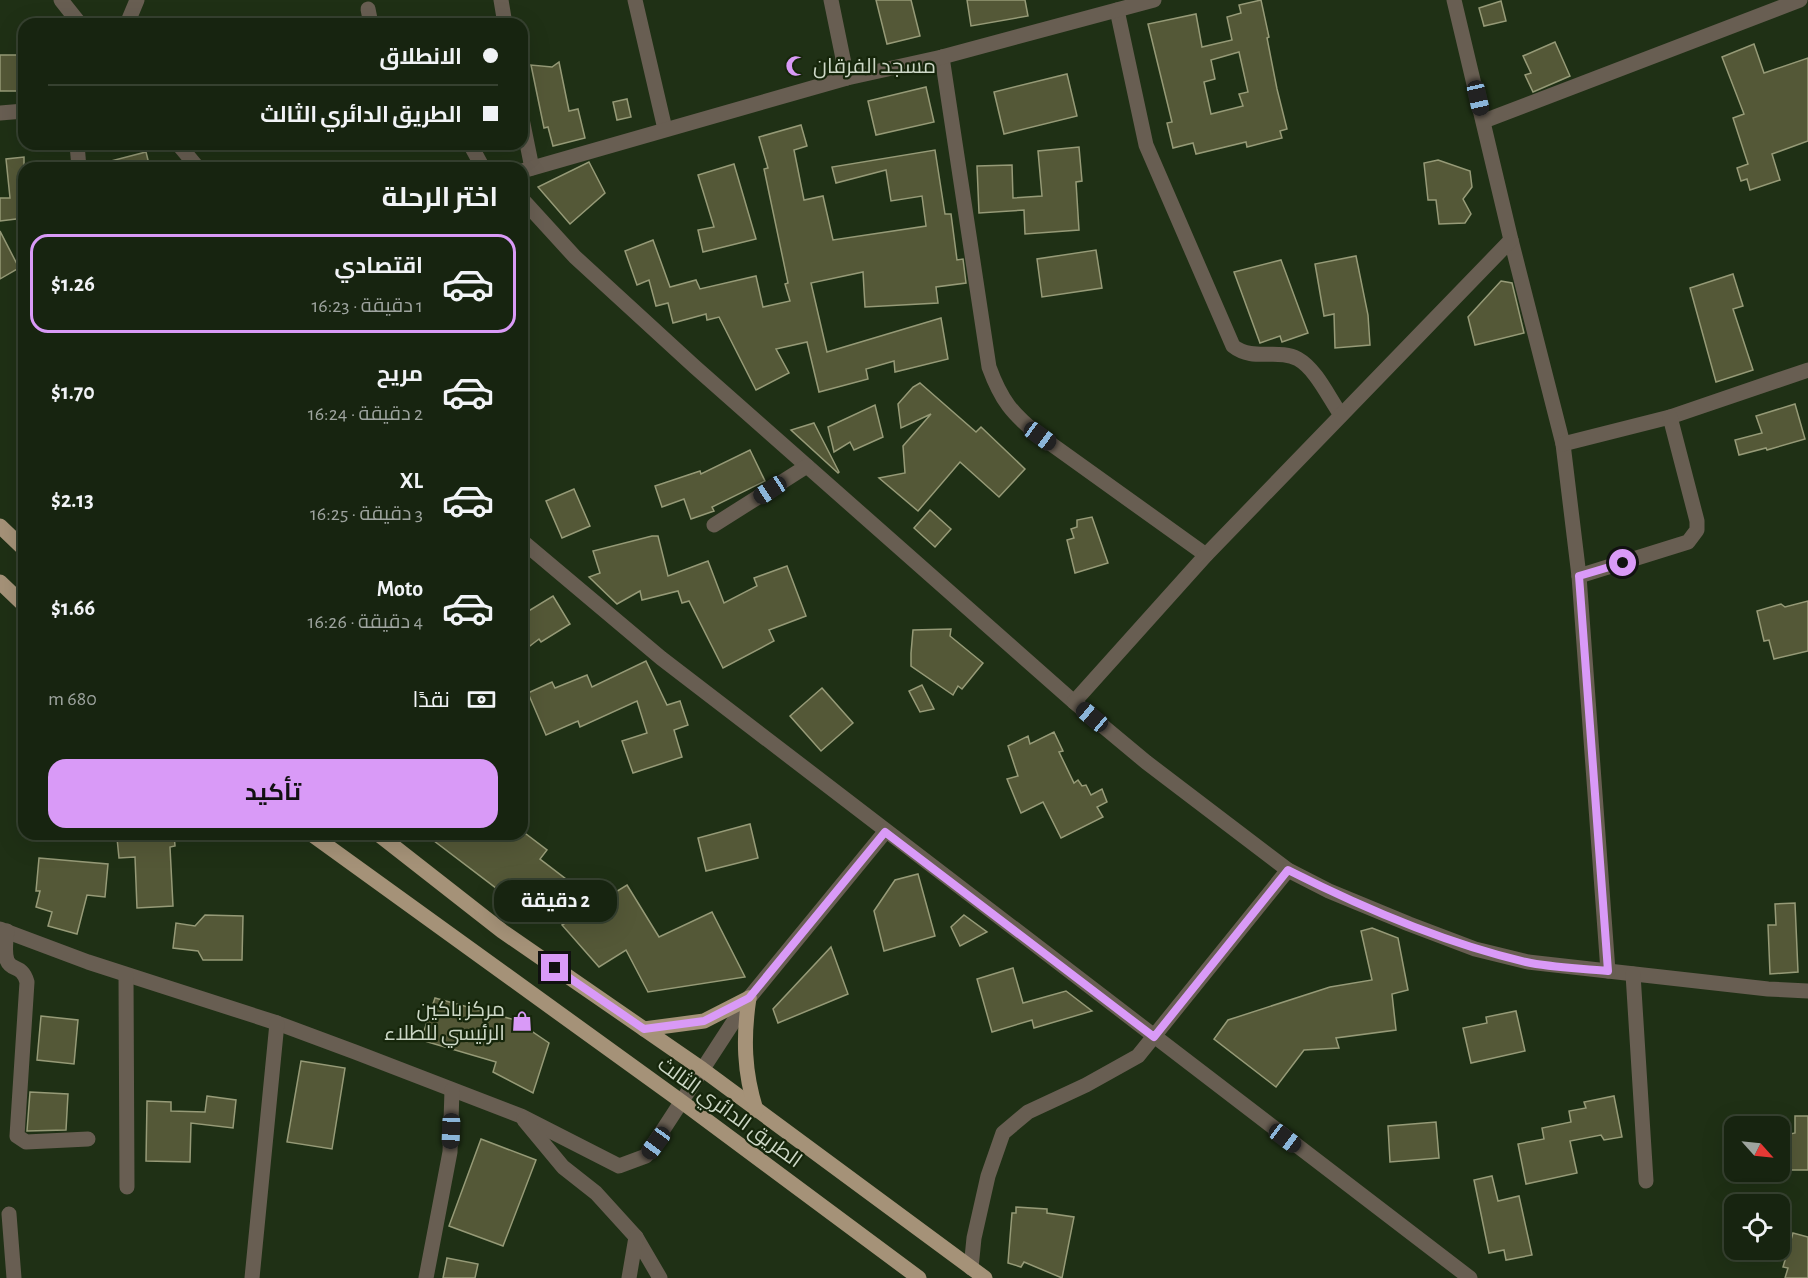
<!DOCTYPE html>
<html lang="ar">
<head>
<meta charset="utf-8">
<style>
	body { margin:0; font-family:"Alegreya Sans",Cairo,sans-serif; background:#24301e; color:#f1f3f6; direction:rtl; height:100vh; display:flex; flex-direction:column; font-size:22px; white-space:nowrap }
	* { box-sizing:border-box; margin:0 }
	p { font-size:20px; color:#9ea49f }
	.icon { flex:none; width:33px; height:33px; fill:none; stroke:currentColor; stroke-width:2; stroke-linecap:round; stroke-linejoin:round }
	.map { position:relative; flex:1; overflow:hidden; direction:ltr }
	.details { position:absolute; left:18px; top:162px; width:510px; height:678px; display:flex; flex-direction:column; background:#172410; border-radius:18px; box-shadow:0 6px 24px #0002,0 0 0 2px #364130; direction:rtl }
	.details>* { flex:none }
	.top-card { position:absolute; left:18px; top:18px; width:510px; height:132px; border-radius:18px; box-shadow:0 6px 24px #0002,0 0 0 2px #364130; direction:rtl; display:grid; align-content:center; height:132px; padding:0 30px; background:#172410 }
	.needle { width:39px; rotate:117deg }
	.tools { position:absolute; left:1724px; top:1116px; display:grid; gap:12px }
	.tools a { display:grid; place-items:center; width:66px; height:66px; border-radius:12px; background:#172410; box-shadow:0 6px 24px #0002,0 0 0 2px #364130; font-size:30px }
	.end { position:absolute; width:27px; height:27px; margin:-14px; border:8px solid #d99af7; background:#111; box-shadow:0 0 0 3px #111 }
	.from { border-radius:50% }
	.bubble { position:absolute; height:42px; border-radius:18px; background:#172410; box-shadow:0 6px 24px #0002,0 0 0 2px #364130; font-size:20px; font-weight:700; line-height:42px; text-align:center; direction:rtl }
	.car { position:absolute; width:18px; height:36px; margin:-18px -9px; border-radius:8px; box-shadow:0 0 4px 2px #0007; background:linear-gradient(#222 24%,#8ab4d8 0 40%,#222 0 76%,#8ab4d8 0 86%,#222 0) }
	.top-card b { display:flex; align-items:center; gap:21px; height:57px; font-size:22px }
	.top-card b+b { border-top:2px solid #364130 }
	.top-card i { width:15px; height:15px; background:#f1f3f6 }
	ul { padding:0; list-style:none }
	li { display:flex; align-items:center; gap:18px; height:99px; margin:0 12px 9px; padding:0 18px; border:3px solid transparent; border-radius:18px }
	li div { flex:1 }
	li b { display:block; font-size:22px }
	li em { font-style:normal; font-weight:700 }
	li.on { border-color:#d99af7 }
	li>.icon { width:54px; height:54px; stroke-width:1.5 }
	h2 { padding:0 30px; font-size:27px; line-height:72px }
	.pay { display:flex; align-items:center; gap:15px; height:66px; padding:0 30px; font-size:22px }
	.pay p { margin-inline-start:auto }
	.primary-button { display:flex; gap:12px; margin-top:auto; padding:12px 30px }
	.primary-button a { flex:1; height:69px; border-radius:18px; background:#d99af7; color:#111; font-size:24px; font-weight:700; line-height:69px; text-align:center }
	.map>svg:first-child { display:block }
</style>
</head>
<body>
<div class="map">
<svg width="1808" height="1278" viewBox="0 0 1808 1278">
	<rect width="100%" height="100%" fill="#1f3015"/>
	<g fill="#545837" stroke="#969a77" stroke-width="1.5" fill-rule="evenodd">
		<path d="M876,0H911L920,36L887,44Z"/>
		<path d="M967,0H1025L1028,16L971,26Z"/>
		<path d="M1261,0L1269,37L1267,38L1277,89L1287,129L1280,131L1282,138L1247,147L1246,142L1196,154L1193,143L1173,148L1167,123L1172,122L1148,24L1196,14L1202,47L1232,40L1227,17L1241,13L1239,5ZM1239,52L1248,92L1239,94L1243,106L1211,114L1204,82L1215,79L1211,60Z"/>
		<path d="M1501,1L1506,21L1484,26L1479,8Z"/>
		<path d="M1555,42L1570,76L1533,92L1525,75L1531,73L1523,56Z"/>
		<path d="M1754,44L1764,73L1808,58V141L1772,154L1780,180L1750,190L1747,179L1741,181L1737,168L1748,164L1733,118L1744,114L1722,57Z"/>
		<rect x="0" y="55" width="24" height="36"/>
		<path d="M559,62L569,111L578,109L585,138L553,146L548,127L544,128L531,65L552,67Z"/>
		<path d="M1067,74L1077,116L1004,134L994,92Z"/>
		<path d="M926,87L934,122L876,135L868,101Z"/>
		<path d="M627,99L631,117L617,120L613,102Z"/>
		<path d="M801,125L807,146L794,150L804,200L823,196L833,240L926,226L922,196L891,201L886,170L836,183L832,167L935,150L945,214H951L957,260L963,259L966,283L936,287L938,303L865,307L863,272L811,283L827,352L941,318L948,359L895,372L894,361L866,369L868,379L819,392L807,342L776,349L789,373L756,390L719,317L707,320L706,314L673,323L668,303L656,306L649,280L637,285L625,251L653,240L670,287L696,280L700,289L756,276L763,307L790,301L785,284L788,283L764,169L768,168L759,137Z"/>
		<path d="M1079,147L1082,181L1076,182L1079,230L1025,234L1024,210L979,213L977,166L1012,165L1013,198L1042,196L1038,151Z"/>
		<path d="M146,152L150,168H103V163Z"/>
		<path d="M24,157V218L0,221V198H10L6,159Z"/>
		<path d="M1438,160L1470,171L1472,187L1463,199L1471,214L1465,223L1439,224L1436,200H1428L1424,163Z"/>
		<path d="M589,162L605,193L570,224L538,187Z"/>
		<path d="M734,164L756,239L703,252L698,230L714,227L698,175Z"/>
		<path d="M0,231L19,268L0,279Z"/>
		<path d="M1096,250L1102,288L1042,297L1037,259Z"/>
		<path d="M1356,256L1368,315L1370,345L1335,348L1334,314L1324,316L1315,264Z"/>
		<path d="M1281,260L1308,333L1282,342L1280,336L1260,343L1234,272Z"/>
		<path d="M1733,274L1743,306L1733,309L1753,370L1716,382L1690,288Z"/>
		<path d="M1501,281L1512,283L1524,333L1475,345L1468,317Z"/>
		<path d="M920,383L976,432L981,427L1025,469L999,497L960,462L918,511L879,478L905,473L903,446L931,414L901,428L898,404L913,387Z"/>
		<path d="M1795,404L1805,439L1767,450L1766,448L1739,455L1735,440L1762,433L1756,416Z"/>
		<path d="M875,405L883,437L854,450L850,442L834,452L828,427Z"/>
		<path d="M814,423L839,472L838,473L791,430Z"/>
		<path d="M750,450L765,481L712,507L714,511L691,519L684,499L662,507L655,486L700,471L701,474Z"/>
		<path d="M574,489L590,526L562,538L546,501Z"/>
		<path d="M930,510L951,529L935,547L914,528Z"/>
		<path d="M1092,517L1108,563L1075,573L1067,540L1074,538L1071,529L1077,527V520Z"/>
		<path d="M652,536H658L668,576L708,561L724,603L757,586L754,578L787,566L806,616L769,630L774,641L723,668L689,601L682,603L678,591L642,600L640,591L617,604L589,577L600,573L593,551Z"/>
		<path d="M553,596L570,624L541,642L539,639L522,652V615Z"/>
		<path d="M1808,601V651L1774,659L1769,640L1764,641L1757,611L1781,604L1785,607Z"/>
		<path d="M951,629L950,636L983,663L962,689L958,686L953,695L911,666V653L913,630Z"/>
		<path d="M646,661L667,705L680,701L688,725L674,730L682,757L633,773L622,741L647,733L637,701L580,727L578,721L546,735L528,693L552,682L555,688L587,675L592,687Z"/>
		<path d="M922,685L934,709L920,712L909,691Z"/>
		<path d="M822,688L853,723L821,751L790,716Z"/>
		<path d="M1054,732L1063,751L1059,752L1074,783L1078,780L1082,786L1086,785L1091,795L1102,789L1107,802L1097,807L1103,817L1061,838L1043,802L1021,813L1007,779L1018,776L1008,746L1028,736L1030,744Z"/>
		<path d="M750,824L758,858L706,871L698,838Z"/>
		<path d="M127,834H174L175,846L170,847L173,906L137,908L135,857L119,858L117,838L127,837Z"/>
		<path d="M425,834H526L547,850L540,859L579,889L557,917L521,890L513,901Z"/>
		<path d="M39,858L108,864L105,897L87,895L77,934L48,926L52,912L36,907L40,891H36Z"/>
		<path d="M918,874L935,936L884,951L874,911L895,880Z"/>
		<path d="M627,885L659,937L712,912L745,977L648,992L626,950L599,967L562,925Z"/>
		<path d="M1795,903L1798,972L1770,974L1768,925H1776L1775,904Z"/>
		<path d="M205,915L243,916L242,960H203L198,951L173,948L176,923L195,926Z"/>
		<path d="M964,915L987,932L960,946L951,927Z"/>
		<path d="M1372,928L1398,938L1408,990L1392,994L1396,1030L1336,1038L1339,1048L1304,1050L1276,1087L1214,1039L1228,1020L1330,987L1372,980L1361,931Z"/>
		<path d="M831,947L848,994L778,1023L773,1009Z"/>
		<path d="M1013,968L1023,1003L1066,991L1092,1011L1034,1028L1032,1020L992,1032L977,979Z"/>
		<path d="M435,998L515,1020L549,1043L533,1093L493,1072L496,1062L421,1040Z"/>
		<path d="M1516,1011L1525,1051L1471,1063L1463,1028L1487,1023L1486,1017Z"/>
		<path d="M41,1016L78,1020L74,1064L37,1060Z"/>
		<path d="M301,1061L345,1068L332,1149L287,1142Z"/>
		<path d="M30,1092L68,1094L66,1130L27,1131Z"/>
		<path d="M207,1096L236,1100L233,1128L191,1123L190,1162L146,1161L147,1101L171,1102V1111L205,1112Z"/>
		<path d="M1614,1096L1622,1137L1604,1140L1601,1135L1570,1141L1577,1173L1526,1184L1518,1144L1544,1139L1542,1128L1571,1122L1569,1111L1586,1108L1584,1102Z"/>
		<path d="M1795,1116H1808V1170H1791L1790,1134L1795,1133Z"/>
		<path d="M1436,1122L1439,1158L1390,1162L1388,1126Z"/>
		<path d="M481,1139L536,1160L503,1246L449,1226Z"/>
		<path d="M1492,1176L1498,1201L1519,1196L1532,1255L1506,1260L1504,1250L1489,1253L1474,1180Z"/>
		<path d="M1016,1207L1047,1209V1213L1074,1217L1062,1278L1024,1262L1021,1267L1008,1263L1012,1213H1016Z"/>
		<path d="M1793,1233L1808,1237V1278H1785L1788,1268L1783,1267Z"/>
		<path d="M447,1258L478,1264L475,1278H443Z"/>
	</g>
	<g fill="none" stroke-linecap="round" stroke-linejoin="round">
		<g stroke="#685e52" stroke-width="15">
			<path d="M61,0L80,24"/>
			<path d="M501,0L505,24"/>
			<path d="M635,0L665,129"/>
			<path d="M831,0L847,78"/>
			<path d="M368,9L371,24"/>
			<path d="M1117,10L1146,145L1233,346C1253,362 1278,348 1298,359C1316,369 1329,398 1341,415"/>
			<path d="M127,24L137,0"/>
			<path d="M942,57L989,367C1001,400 1012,414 1040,436L1206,555"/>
			<path d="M0,113L24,111"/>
			<path d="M522,119L532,168"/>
			<path d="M1484,121L1800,0"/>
			<path d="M77,144L79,168"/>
			<path d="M178,144L198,168"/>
			<path d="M470,144L483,168"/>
			<path d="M522,171L847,78L942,57L1154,0"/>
			<path d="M522,199L575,257L695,367L1074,702L1146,762L1288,870L1329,891L1409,924L1475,949L1528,962L1768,989L1808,991"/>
			<path d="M1511,240L1563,444L1579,576L1608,971"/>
			<path d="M1563,444L1670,417L1808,370"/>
			<path d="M714,525L807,466"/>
			<path d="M522,541L661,658L1470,1278"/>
			<path d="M1579,576L1688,542L1697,530V521L1670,417"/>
			<path d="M1074,702L1206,555L1511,240L1454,0"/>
			<path d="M0,929L88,962L277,1023L355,1052L521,1116L619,1166L646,1156L749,998L885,832"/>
			<path d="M7,931C0,983 20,956 27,982L17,1136L26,1142L88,1139"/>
			<path d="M1633,974L1646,1181"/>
			<path d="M126,975L127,1187"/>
			<path d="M524,1120L563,1167L596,1193L636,1237L660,1278"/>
			<path d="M9,1214L14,1278"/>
			<path d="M971,1268L974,1238L988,1176L1003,1133L1028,1112L1086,1085L1138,1056L1288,870"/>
			<path d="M252,1278L277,1023"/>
			<path d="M426,1278L450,1152L452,1090"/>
			<path d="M629,1278L636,1237"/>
		</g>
		<g stroke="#a59278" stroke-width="15">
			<path d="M0,526L24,549"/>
			<path d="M0,582L24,605"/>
			<path d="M311,834L682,1102L919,1278"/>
			<path d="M378,834L502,931L702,1069L985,1278"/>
			<path d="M749,998C743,1038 744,1072 756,1110"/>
			<path d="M644,1029L704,1021L749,998"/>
		</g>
	</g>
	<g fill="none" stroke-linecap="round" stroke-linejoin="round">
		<path stroke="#d99af7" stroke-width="8" d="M555,968L644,1029L704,1021L749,998L885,832L1154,1037L1288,870C1363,908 1444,943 1526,962C1553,968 1581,968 1608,971L1579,576L1623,563"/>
	</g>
	<defs>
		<g id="mosque-bare" transform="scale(1.62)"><path d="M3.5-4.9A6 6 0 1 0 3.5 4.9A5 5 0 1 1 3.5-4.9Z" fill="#d99af7" stroke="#16260b" stroke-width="2.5" paint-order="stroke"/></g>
		<g id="shop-bare" transform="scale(1.62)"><path d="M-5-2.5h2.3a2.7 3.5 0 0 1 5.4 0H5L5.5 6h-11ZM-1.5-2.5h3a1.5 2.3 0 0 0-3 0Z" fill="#d99af7" stroke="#16260b" stroke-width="2.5" paint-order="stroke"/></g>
	</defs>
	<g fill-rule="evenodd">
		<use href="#mosque-bare" x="796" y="66"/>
		<use href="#shop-bare" x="522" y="1021"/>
	</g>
	<g text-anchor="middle" stroke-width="4.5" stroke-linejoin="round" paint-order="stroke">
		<g font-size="21" fill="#ccd7c6" stroke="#16260b" text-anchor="start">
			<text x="813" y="73">مسجد الفرقان</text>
			<text x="505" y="1016" text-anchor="end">مركز باكين<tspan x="505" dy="24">الرئيسي للطلاء</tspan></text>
		</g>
		<g font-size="21" fill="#ccd7c6" stroke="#16260b">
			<text transform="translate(730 1112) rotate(36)" y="7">الطريق الدائري الثالث</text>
		</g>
	</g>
</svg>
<div class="tools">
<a><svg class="needle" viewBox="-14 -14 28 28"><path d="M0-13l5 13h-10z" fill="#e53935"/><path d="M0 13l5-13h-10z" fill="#9ea49f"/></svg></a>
<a><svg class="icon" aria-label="locate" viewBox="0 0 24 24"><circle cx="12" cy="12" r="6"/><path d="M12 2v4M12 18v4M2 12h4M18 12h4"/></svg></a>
</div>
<i class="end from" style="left:1623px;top:563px"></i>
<i class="end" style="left:555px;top:968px"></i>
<div class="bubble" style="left:494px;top:880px;width:123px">2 دقيقة</div>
<i class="car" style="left:1478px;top:98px;rotate:167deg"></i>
<i class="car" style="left:1040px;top:436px;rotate:126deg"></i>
<i class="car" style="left:770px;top:490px;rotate:237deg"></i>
<i class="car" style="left:1092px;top:717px;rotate:310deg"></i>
<i class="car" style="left:451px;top:1131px;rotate:182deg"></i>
<i class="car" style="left:1285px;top:1138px;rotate:127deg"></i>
<i class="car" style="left:656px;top:1143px;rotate:216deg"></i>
<div class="top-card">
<b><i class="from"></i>الانطلاق</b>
<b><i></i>الطريق الدائري الثالث</b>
</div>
<section class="details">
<h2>اختر الرحلة</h2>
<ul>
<li class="on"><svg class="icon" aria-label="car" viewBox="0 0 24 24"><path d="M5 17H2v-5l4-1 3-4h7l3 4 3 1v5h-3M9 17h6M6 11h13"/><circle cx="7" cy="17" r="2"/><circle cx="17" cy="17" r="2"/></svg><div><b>اقتصادي</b><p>1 دقيقة · 16:23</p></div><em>$1.26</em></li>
<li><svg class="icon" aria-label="car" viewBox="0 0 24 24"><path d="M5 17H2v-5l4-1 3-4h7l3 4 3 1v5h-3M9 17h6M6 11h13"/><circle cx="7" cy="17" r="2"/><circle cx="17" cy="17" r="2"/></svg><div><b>مريح</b><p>2 دقيقة · 16:24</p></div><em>$1.70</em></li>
<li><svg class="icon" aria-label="car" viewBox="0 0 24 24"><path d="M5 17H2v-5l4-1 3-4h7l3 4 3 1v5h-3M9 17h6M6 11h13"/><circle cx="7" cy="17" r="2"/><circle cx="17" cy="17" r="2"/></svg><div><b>XL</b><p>3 دقيقة · 16:25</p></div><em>$2.13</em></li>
<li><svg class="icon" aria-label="car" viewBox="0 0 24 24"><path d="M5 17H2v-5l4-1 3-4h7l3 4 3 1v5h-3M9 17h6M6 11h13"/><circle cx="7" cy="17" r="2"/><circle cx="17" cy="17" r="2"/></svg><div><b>Moto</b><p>4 دقيقة · 16:26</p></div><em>$1.66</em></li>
</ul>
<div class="pay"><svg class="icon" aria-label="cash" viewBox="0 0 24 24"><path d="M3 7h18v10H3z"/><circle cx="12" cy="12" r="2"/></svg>نقدًا<p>680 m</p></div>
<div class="primary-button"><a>تأكيد</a></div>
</section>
</div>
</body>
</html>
